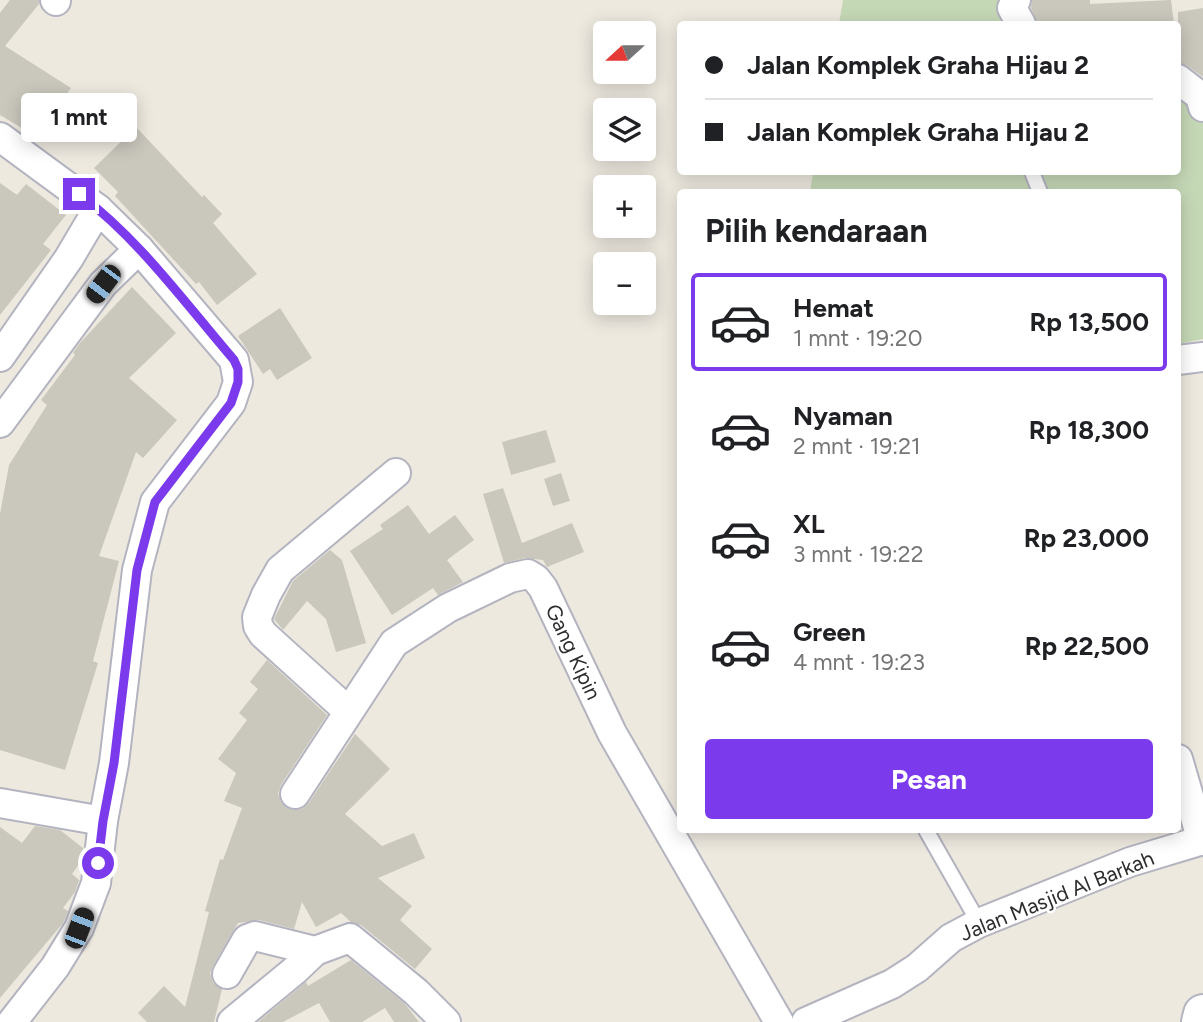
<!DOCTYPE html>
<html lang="id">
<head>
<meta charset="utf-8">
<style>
	body { margin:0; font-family:Figtree,sans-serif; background:#f2f2f2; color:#202124; height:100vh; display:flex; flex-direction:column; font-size:26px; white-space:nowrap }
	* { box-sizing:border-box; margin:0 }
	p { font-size:23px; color:#757577 }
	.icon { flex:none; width:38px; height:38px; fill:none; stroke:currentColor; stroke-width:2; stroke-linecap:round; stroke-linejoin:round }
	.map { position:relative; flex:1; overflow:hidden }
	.drawer { position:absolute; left:677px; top:189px; width:504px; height:644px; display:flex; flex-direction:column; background:#fff; border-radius:7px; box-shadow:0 4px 18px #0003 }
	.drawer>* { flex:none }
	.hud { position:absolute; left:677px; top:21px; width:504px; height:154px; border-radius:7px; box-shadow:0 4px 18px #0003; display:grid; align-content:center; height:154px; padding:0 28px; background:#fff }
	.needle { width:46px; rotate:249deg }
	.controls { position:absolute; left:593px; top:21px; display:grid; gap:14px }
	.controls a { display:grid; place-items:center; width:63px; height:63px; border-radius:7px; background:#fff; box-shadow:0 4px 18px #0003; font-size:35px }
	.end { position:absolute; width:32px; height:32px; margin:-16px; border:9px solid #7c3aed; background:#fff; box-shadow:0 0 0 4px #fff }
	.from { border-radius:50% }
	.bubble { position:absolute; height:49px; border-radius:7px; background:#fff; box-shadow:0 4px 18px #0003; font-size:23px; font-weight:700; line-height:49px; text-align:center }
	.car { position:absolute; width:21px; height:42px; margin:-21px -10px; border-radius:9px; box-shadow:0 0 5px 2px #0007; background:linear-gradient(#222 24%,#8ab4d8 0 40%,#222 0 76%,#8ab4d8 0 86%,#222 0) }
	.hud b { display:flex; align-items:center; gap:24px; height:66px; font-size:26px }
	.hud b+b { border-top:2px solid #e0e0e0 }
	.hud i { width:18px; height:18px; background:#202124 }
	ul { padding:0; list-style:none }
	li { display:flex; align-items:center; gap:21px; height:98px; margin:0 14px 10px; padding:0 14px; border:4px solid transparent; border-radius:7px }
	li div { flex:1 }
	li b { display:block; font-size:26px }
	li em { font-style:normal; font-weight:700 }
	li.selected { border-color:#7c3aed }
	li>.icon { width:63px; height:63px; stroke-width:1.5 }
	h2 { padding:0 28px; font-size:32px; line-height:84px }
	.action { display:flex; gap:14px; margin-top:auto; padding:14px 28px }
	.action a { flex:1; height:80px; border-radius:7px; background:#7c3aed; color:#fff; font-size:28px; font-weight:700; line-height:80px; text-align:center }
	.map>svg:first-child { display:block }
</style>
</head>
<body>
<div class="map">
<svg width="1203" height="1022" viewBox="0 0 1203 1022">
	<rect width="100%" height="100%" fill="#eee9df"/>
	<g fill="#c5d8b6">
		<path d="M843,0H1018V24H839Z"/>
		<path d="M1178,80L1203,112V339L1178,344V192H810L813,172H1178Z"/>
	</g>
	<g fill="#cac7bd">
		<path d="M10,0H39V4L5,46L71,88L37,137L0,115V13Z"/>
		<path d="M1032,0H1090V4L1171,0L1174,24H1038L1031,8Z"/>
		<path d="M1203,8V77L1188,66L1178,63V12Z"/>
		<path d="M136,127L202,197L204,195L222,214L213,223L257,274L217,305L199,282L196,284L115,196L118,192L94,168Z"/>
		<path d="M0,183L17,195L26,184L66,215L43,244L51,250L0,315Z"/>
		<path d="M132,287L176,333L129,378L177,420L143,458L136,452L99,556L119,561L93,661L98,663L65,770L0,750V514L9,465L47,405L41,400L75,355L73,353L80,343Z"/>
		<path d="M280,308L312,358L277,380L270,369L263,374L238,336Z"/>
		<path d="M546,430L556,462L511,475L502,442Z"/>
		<path d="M561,473L570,501L553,506L544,479Z"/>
		<path d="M503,488L522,543L572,523L584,552L547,567L543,560L525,558L504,563L483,494Z"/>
		<path d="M408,505L429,534L455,515L474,540L447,560L463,582L438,595L433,588L392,615L350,551L383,529L380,525Z"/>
		<path d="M330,550L342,560L366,643L336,652L326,619L307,601L283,630L274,619L293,581Z"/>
		<path d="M267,660L327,715L281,785L278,794L281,802L287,808L293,810L302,809L308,804L355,734L390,769L345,814L382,846L414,833L425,858L378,878L412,906L400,920L432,949L415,969L361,925L351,922L341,913L316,927L302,902L294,929L259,920L238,923L213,966L210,973L213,983L222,989L214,1022H147L138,1013L164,986L185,1007L209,912L205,911L220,859L223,860L242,808L224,801L236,773L218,759L247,720L239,713L258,689L250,682Z"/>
		<path d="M35,826L60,830L83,848L82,860L72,874L79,880L75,892L63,908L68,911L63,923L0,998V827L22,843Z"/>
		<path d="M351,960L405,1004L419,1022H394L385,1008L362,1022H330L319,1003L283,1022H258L306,982L308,986Z"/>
	</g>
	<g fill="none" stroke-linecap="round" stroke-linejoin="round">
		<g stroke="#b3b4c0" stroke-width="18">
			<g id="service">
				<path d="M1032,172L1040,192"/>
				<path d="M926,830L979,923"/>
			</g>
		</g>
		<g stroke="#b3b4c0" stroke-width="32">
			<g id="minor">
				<path d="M55,0L56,1"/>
				<path d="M1016,0L1012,8L1021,24"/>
				<path d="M1178,79L1200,96L1203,107"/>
				<path d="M0,137L98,209L139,249L234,360L238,382L231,403L155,502L137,570L114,763L103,821L96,883L79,928L55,967L12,1022"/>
				<path d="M0,357L69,258L98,209"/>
				<path d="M1178,360L1203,357"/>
				<path d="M0,423L103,284L139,249"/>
				<path d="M348,711L263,634L258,626L257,617L266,595L280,570L396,473"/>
				<path d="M1178,759L1202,841"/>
				<path d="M295,794L394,643L448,608L510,578L528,574L536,579L543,588L612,733L779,1022"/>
				<path d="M0,803L103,821"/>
				<path d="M227,974L247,939L255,936L315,951"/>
				<path d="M232,1022L294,971L315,951L350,938L416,992L446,1022"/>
				<path d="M806,1022L892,984L917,968L951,938L979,923L1130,862L1203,840"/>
			</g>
		</g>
		<g stroke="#b3b4c0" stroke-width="42">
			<path id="secondary" d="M1201,1022L1203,1014"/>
		</g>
		<use href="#service" stroke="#fff" stroke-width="14"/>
		<use href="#minor" stroke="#fff" stroke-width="28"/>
		<use href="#secondary" stroke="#fff" stroke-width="38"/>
	</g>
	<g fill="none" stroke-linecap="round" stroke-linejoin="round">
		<path stroke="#7c3aed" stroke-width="9" d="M79,194C139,239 185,303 234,360L238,369V382L231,403L155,502L137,570L114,763L103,821L98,863"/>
	</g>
	<g text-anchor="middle" stroke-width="5" stroke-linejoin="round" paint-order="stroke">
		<g font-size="21" fill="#2d2d2d" stroke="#fff">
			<text transform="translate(573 652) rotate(65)" y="7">Gang Kipin</text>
			<text transform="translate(1057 896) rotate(-22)" y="7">Jalan Masjid Al Barkah</text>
		</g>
	</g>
</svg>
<div class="controls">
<a><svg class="needle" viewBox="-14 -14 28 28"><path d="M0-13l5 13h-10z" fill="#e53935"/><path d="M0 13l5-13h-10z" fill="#757577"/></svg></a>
<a><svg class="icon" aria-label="layers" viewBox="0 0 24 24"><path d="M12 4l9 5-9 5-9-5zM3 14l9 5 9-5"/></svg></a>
<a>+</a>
<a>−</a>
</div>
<i class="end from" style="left:98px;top:863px"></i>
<i class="end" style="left:79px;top:194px"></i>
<div class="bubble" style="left:21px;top:93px;width:116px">1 mnt</div>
<i class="car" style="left:103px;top:284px;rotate:217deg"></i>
<i class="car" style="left:79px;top:928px;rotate:21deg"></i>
<div class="hud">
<b><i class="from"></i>Jalan Komplek Graha Hijau 2</b>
<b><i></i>Jalan Komplek Graha Hijau 2</b>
</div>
<section class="drawer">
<h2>Pilih kendaraan</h2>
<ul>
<li class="selected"><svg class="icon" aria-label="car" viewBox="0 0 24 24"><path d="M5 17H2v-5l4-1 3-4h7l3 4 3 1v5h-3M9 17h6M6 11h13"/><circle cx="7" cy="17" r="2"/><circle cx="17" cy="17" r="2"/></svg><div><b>Hemat</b><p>1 mnt · 19:20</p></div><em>Rp 13,500</em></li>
<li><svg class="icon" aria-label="car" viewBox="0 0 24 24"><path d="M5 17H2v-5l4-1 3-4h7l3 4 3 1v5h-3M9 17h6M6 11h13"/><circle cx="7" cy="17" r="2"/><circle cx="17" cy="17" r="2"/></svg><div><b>Nyaman</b><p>2 mnt · 19:21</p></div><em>Rp 18,300</em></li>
<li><svg class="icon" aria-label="car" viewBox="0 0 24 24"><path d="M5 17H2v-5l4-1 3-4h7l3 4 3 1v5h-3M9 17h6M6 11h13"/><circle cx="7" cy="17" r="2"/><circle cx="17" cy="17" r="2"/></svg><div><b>XL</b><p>3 mnt · 19:22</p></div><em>Rp 23,000</em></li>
<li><svg class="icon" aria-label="car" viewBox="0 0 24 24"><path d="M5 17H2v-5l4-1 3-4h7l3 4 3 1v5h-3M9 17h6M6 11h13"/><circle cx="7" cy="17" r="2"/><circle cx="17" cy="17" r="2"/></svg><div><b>Green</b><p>4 mnt · 19:23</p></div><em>Rp 22,500</em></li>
</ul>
<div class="action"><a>Pesan</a></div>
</section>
</div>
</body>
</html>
